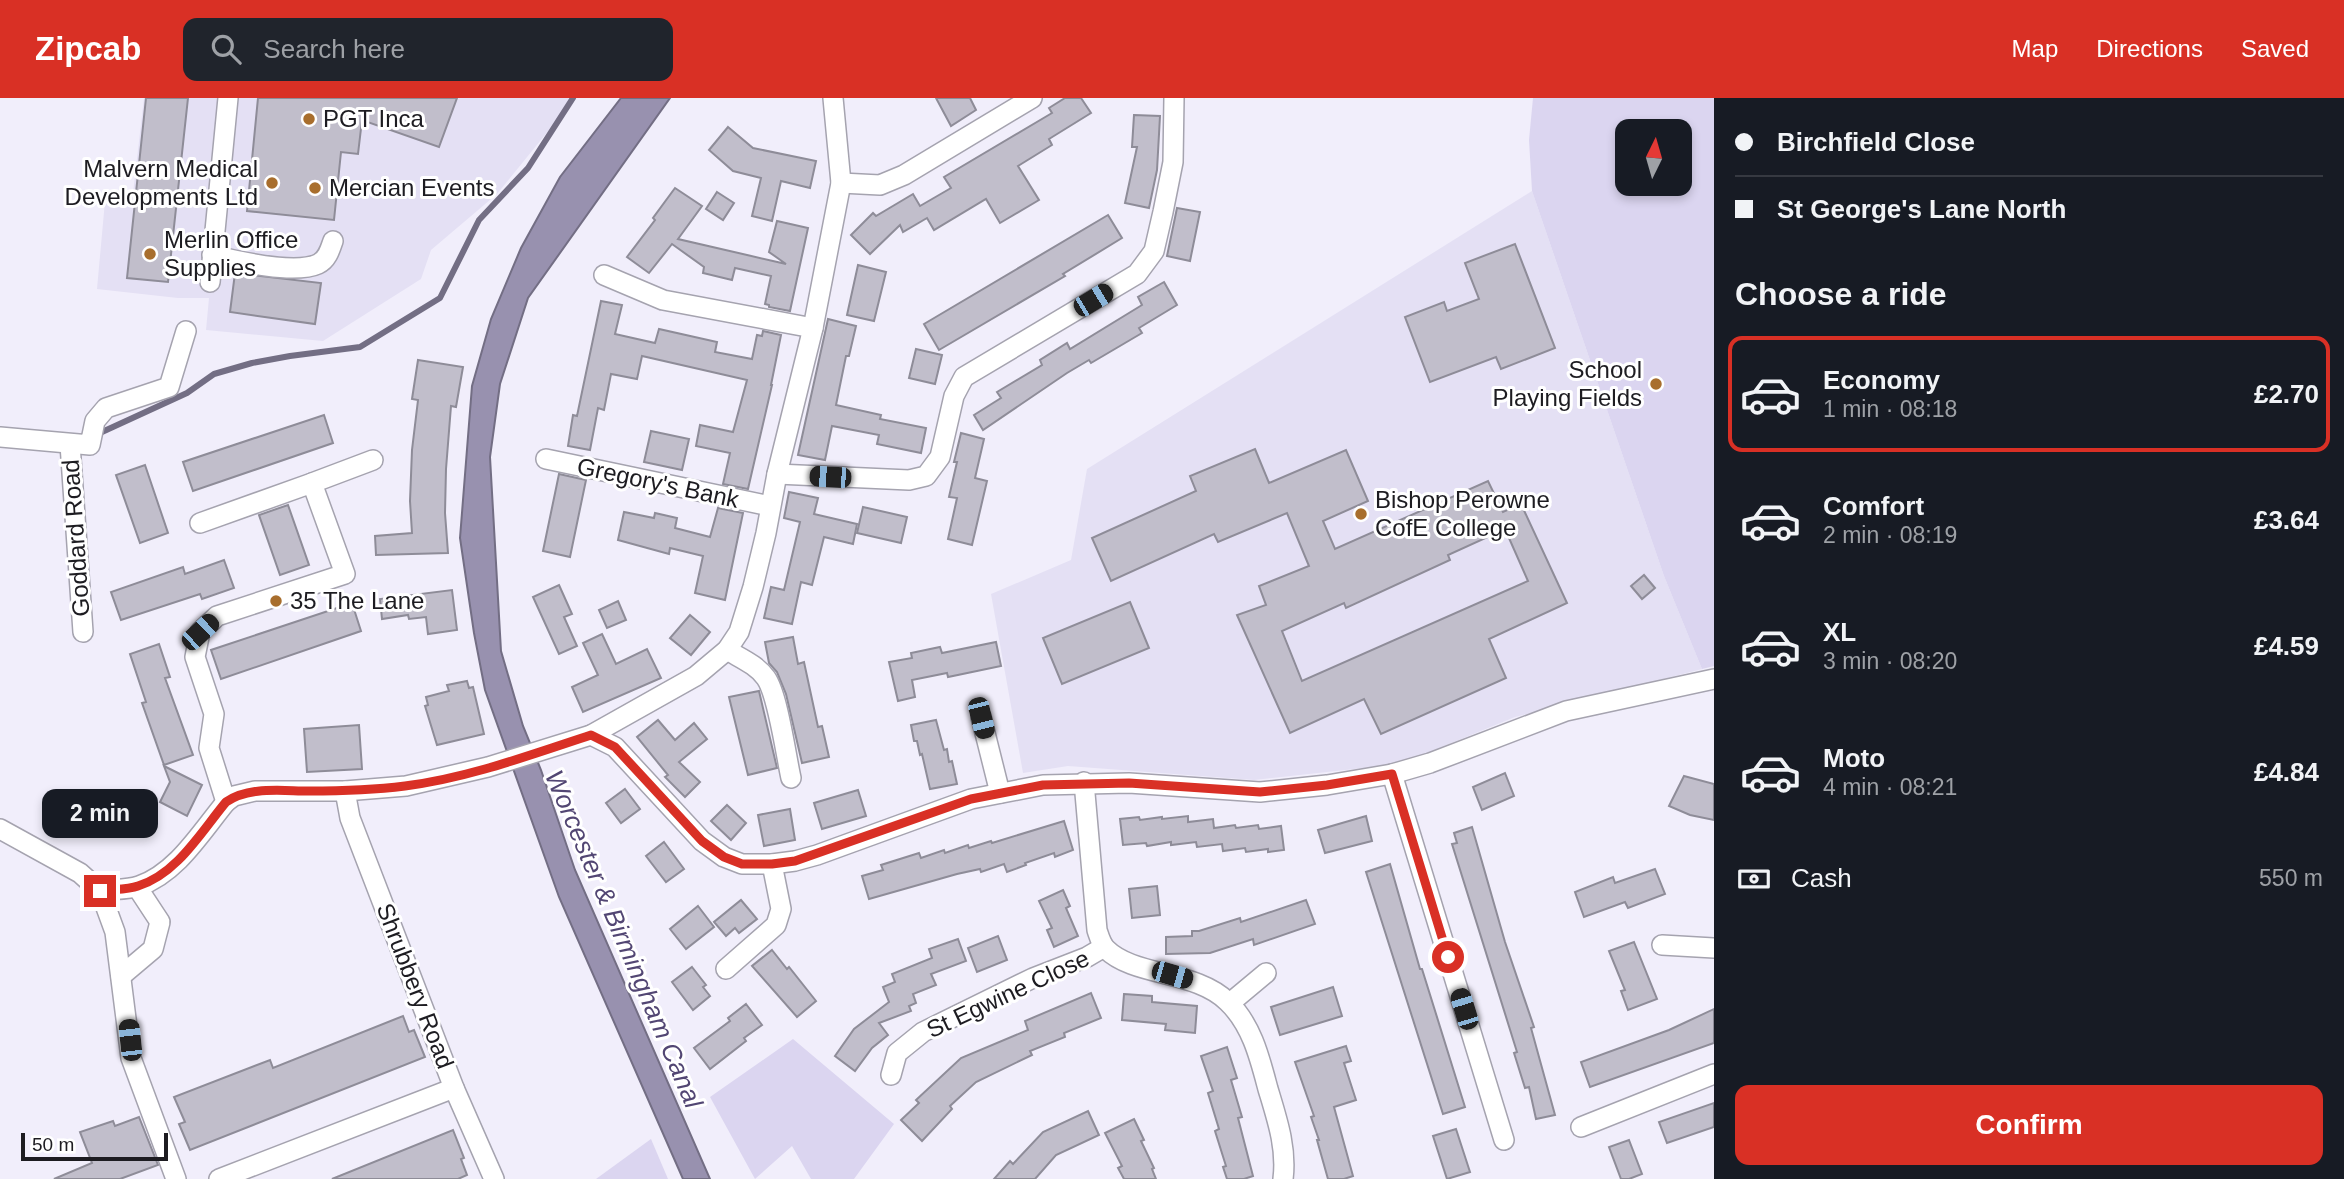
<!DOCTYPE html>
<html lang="en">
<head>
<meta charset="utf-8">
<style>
	body { margin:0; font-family:Helvetica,sans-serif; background:#20242c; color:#f1f3f6; height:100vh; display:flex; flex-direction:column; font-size:26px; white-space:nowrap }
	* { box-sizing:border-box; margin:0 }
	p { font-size:23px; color:#9ea1a6 }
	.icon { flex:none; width:38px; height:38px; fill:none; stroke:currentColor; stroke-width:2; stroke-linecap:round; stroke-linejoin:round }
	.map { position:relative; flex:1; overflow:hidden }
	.sheet { display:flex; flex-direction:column; background:#171b24; width:630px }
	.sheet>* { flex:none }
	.hud { display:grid; align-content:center; height:154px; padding:0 21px; background:#171b24 }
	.needle { width:46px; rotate:5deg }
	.buttons { position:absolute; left:1615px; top:21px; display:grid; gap:14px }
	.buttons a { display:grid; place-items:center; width:77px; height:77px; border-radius:14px; background:#171b24; box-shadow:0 4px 10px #0003; font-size:35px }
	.scale { position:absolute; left:21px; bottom:18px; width:147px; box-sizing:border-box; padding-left:7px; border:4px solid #1d1c21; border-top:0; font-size:19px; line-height:24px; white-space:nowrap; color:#1d1c21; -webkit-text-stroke:5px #fff; paint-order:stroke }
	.end { position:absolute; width:32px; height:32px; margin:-16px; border:9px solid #d93025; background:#fff; box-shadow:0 0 0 4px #fff }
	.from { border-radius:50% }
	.bubble { position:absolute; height:49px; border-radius:14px; background:#171b24; box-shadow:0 4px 10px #0003; font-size:23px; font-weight:600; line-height:49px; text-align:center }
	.car { position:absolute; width:21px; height:42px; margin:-21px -10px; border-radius:9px; box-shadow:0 0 5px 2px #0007; background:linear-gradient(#222 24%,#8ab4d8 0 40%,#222 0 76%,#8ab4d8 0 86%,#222 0) }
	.hud b { display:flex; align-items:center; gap:24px; height:66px; font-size:26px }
	.hud b+b { border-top:2px solid #363941 }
	.hud i { width:18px; height:18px; background:#f1f3f6 }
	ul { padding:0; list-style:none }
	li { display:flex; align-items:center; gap:21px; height:116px; margin:0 14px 10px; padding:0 7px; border:4px solid transparent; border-radius:14px }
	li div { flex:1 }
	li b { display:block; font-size:26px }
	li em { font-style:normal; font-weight:600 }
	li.on { border-color:#d93025 }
	li>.icon { width:63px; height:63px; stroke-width:1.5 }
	h2 { padding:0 21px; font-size:32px; line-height:84px }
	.pay { display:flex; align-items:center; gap:18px; height:77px; padding:0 21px; font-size:26px }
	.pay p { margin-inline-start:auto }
	.primary-button { display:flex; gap:14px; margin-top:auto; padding:14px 21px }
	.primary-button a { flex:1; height:80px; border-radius:14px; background:#d93025; color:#fff; font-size:28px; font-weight:600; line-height:80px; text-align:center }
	header { display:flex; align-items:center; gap:42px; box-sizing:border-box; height:98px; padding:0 35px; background:#d93025; color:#fff }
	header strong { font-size:33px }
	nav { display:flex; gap:38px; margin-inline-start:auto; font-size:24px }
	.search { width:490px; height:63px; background:#20242c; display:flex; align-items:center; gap:18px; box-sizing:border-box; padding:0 24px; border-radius:14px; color:#9ea1a6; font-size:26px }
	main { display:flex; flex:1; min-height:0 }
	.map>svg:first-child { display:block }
</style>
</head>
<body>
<header>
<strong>Zipcab</strong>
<div class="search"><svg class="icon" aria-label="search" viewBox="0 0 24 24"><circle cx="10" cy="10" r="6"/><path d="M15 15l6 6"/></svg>Search here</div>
<nav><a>Map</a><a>Directions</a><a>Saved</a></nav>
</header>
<main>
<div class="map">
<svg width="1714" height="1081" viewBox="0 0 1714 1081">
	<rect width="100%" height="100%" fill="#f1eefb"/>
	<g fill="#e4e0f4">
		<path d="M144,0H575L497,96L431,152L421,181L323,243L206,232L209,200H178L97,191L105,103L132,104Z"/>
		<path d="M1532,93L1664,478L1702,571L1515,619L1400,666L1254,682L1068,668L1023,675L991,496L1071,462L1087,371Z"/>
	</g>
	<g fill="#dbd5f0" fill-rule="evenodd">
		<path d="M1533,0H1714V568L1702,571L1664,478L1532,93L1529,42ZM1628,33H1680V86H1628Z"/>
		<path d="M793,941L894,1026L854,1081H811L792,1048L755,1081L710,999Z"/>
		<path d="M651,1041L668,1081H596Z"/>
	</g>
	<path fill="#9891af" stroke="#736e84" stroke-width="2" d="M621,0H670L528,200L500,286L490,359L501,553L523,628L541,672L575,772L710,1081H683L559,799L485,592L474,535L460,440L472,288L491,221L521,150L560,79Z"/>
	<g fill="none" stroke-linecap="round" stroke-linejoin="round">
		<path stroke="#736e84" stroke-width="6" d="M102,334L187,295L214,276L252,265L290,258L360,249L440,200L479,122L528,70L573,0"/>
	</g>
	<g fill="#c1becb" stroke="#8e8c98" stroke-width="2" fill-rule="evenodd">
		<path d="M146,0H188L168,184L127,180Z"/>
		<path d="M258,0H457L439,49L362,22L358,56L341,54L334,122L247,113Z"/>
		<path d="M936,0H970L976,12L951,28Z"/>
		<path d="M1065,0H1081L1091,15L1049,41L1052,47L1018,68L1039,102L1000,125L986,101L934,132L927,120L903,134L900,127L870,156L851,137L873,115L876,118L913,96L920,108L951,90L944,79L1052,15L1049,10Z"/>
		<path d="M1134,17L1160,18L1157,72L1149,110L1125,105L1137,49H1132Z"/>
		<path d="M728,29L753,50L816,63L810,90L781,83L772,123L752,118L761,80L733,73L709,52Z"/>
		<path d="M675,90L702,108L678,141L786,166L769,154L777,123L808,130L790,213L769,209V207L765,206L771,178L735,170L732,182L703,175L704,169L672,146L649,175L627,159L655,122L653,120Z"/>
		<path d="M717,94L734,105L723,122L706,111Z"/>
		<path d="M1177,110L1200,114L1190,163L1167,158Z"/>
		<path d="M1108,117L1122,140L1063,176L1065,178L939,252L924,226Z"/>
		<path d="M1515,146L1555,250L1501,271L1496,259L1430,284L1405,219L1444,204L1447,213L1479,201L1465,165Z"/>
		<path d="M858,167L886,174L874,223L847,217Z"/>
		<path d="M235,175L321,185L315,226L230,214Z"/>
		<path d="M1164,184L1177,207L1139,230L1142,235L1091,265L1089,262L1067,275L983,332L974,317L1001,300L997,294L1042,267L1040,262L1067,245L1070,251L1142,207L1138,199Z"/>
		<path d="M601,203L622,207L615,236L655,245L659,231L717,244L715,254L752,261L757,237L762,238L763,233L781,237L771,287H772L748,391L723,386L730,355L696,348L700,327L733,334L747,282L642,258L637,281L611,276L604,312L598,310L590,352L568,348L573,317L577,318Z"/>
		<path d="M828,221L856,228L849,258H846L836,307L881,317L880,321L926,330L921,355L877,346L879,337L832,328L825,362L798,357Z"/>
		<path d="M916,251L942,257L935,286L909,280Z"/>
		<path d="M418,262L463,269L456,309L451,308L446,371L445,415L448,455L376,457L375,438L412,435L410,403L412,352L418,302L412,301Z"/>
		<path d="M324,317L333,345L193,393L183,364Z"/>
		<path d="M651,333L689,341L682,372L644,364Z"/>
		<path d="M961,335L984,341L975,380L987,383L972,447L948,441L957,400L949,399L957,364H954Z"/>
		<path d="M1255,351L1269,385L1346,352L1368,403L1323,423L1335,451L1488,383L1503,414L1521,406L1567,505L1489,541L1506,580L1381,636L1364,601L1290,635L1237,517L1266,507L1259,488L1309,468L1287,415L1218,444L1214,436L1111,483L1092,440L1196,393L1190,378ZM1505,431L1528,483L1302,583L1282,533L1344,505L1346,510L1450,462L1448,457Z"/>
		<path d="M145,367L168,435L140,445L116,377Z"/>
		<path d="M559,376L586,382L570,459L543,453Z"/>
		<path d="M789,394L818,400L814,416L857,426L853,446L824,439L812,487L801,484L792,526L764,520L771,489L784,492L800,424L784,420Z"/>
		<path d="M288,407L309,467L280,477L259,417Z"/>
		<path d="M863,409L907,419L901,445L857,435Z"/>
		<path d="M718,410L743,415L725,502L695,495L703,458L670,450L669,456L618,442L624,414L654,420L655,415L677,420L675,430L710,439Z"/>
		<path d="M224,462L234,490L202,501L200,496L121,522L111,494L183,469L185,476Z"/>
		<path d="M1644,477L1655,490L1642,501L1631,488Z"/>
		<path d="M559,487L572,516L564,519L577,548L559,556L533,499Z"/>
		<path d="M452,492L457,532L428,536L426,519L409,521L408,517L382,521L380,501Z"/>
		<path d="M618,503L626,522L607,530L599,512Z"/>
		<path d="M1130,504L1149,550L1062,586L1043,540Z"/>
		<path d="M352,505L361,533L221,581L211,552Z"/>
		<path d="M690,517L710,534L691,557L670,540Z"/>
		<path d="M602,536L616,566L647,551L661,580L583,614L572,589L598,577L583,545Z"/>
		<path d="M793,539L798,566L804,564L818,629L822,628L829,659L802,665L786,596L777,574L769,565L765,544Z"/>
		<path d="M996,544L1001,568L948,579L947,575L912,582L915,599L898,603L889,564L912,560L911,555L940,549L942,555Z"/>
		<path d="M159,546L170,579L165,580L193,657L164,667L142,605L146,604L130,556Z"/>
		<path d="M467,583L469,590L473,589L484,636L437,647L425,608L428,607L426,599L449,593L447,587Z"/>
		<path d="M759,593L777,670L748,677L729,599Z"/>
		<path d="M658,622L675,642L694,625L707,641L679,664L700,684L685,699L665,679L668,677L637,639Z"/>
		<path d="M936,622L944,652L947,651L949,664L952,663L957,686L930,691L922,656L920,657L917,643H914L911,627Z"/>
		<path d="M359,627L362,671L307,674L304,631Z"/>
		<path d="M164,668L202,687L187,718L160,704L170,684Z"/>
		<path d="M1505,675L1514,698L1482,712L1473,689Z"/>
		<path d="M1684,678L1714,686V722L1690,717L1669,708Z"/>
		<path d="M625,691L640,711L621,725L606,705Z"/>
		<path d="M858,692L866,718L822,731L814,705Z"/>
		<path d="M727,707L746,725L731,742L711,723Z"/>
		<path d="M790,711L795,742L764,748L758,717Z"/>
		<path d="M1188,718V724L1213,721L1214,730L1235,727L1236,730L1258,727L1259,731L1281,728L1284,752L1268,754V751L1246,754L1245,750L1223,753L1222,746L1197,749L1196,744L1171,747V744L1147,748L1146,745L1123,747L1120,721L1139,719L1140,722L1162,719V721Z"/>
		<path d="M1366,718L1372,743L1325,755L1318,732Z"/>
		<path d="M1064,723L1073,752L1055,759L1054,755L1025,765L1026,767L1007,774L1004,766L981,774L980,771L957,776L869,801L862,778L883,772L881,767L919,755L921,760L944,752L945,755L968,747L969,750L991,743L992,745Z"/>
		<path d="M1472,729L1505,844L1534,929L1531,930L1555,1017L1536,1021L1529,989L1525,990L1514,955L1517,954L1452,746L1457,745L1454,735Z"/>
		<path d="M664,744L684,771L666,784L646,758Z"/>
		<path d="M1390,766L1420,871H1422L1465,1009L1443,1016L1366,774Z"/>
		<path d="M1655,771L1665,796L1628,810L1625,804L1584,819L1575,794L1613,779L1615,785Z"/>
		<path d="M1157,788L1160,817L1132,820L1129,791Z"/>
		<path d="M1063,792L1070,808L1066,810L1078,838L1054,849L1047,832L1052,830L1039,803Z"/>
		<path d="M741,802L757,821L739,835L735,830L726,838L714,824Z"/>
		<path d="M1306,802L1315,826L1254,847L1253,841L1210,855L1166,856V839L1192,838V833H1199L1240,820L1241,824Z"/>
		<path d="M698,808L714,829L686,851L670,831Z"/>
		<path d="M998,838L1007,862L977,874L968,850Z"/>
		<path d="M958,841L966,863L931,876L936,887L913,896L916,905L909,908L911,913L879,925L888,937L872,950L855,973L835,958L854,931L889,904L883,889L895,884L892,876L932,860L929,851Z"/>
		<path d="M1634,844L1657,901L1628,912L1621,893L1625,892L1609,853Z"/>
		<path d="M772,852L787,871L789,869L816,903L797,919L752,868Z"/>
		<path d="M692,869L706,887L703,889L710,898L693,912L672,884Z"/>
		<path d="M1333,889L1342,918L1280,937L1271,909Z"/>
		<path d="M1091,895L1101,920L1064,935L1065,939L1030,953L1032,957L976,984L950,1008L952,1011L922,1043L901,1022L919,1005L916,1002L961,960L1028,932L1025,923Z"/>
		<path d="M1124,896L1152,898V904L1197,908L1195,935L1165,932L1166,926L1122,922Z"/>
		<path d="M746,906L762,927L744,940L746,943L710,971L694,950L730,923L728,920Z"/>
		<path d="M1714,911V945L1590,989L1581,964L1669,932Z"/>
		<path d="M403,918L409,934L414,932L425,959L190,1052L179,1026L185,1024L174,999L270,962L273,970Z"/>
		<path d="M1346,948L1351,963L1344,965L1356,1002L1334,1009L1353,1078L1344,1081H1328L1317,1042H1319L1311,1019L1314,1018L1295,964Z"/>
		<path d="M1227,949L1237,980L1231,982L1242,1019L1238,1020L1253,1078L1244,1081H1227L1223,1069L1226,1068L1215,1033L1219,1031L1208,995L1213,993L1201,958Z"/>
		<path d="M1714,1005V1029L1667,1045L1659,1024Z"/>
		<path d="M1088,1013L1099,1037L1056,1057L1035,1081H994L1010,1063L1013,1066L1043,1034Z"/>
		<path d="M139,1019L158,1067L120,1081H54L92,1065L80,1034L113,1023L115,1028Z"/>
		<path d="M1134,1021L1144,1042L1141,1043L1154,1070L1152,1071L1156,1081H1124L1118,1070L1122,1068L1105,1035Z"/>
		<path d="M1456,1031L1470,1074L1447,1081L1433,1038Z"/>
		<path d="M453,1032L464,1060L461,1061L467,1077L458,1081H332Z"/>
		<path d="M1629,1042L1642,1076L1629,1081H1621L1609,1049Z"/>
	</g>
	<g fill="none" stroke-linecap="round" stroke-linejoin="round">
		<g stroke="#a5a3af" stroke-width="22">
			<g id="minor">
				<path d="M841,85L880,87L904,77L1032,0"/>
				<path d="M212,157C237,163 294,177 318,166C327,162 330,152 333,143"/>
				<path d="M604,177L663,202L813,230"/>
				<path d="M210,184L228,0"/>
				<path d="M0,339L90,347L95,323L106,310L169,289L186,233"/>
				<path d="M70,346L83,534"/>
				<path d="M546,361L770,408"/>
				<path d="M777,376L909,382L926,378L940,359L954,298L964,279L1137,176L1154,153L1163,114L1173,64L1174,0"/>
				<path d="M312,385L373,362"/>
				<path d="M200,425L312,385L345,476L217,518L200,534L195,559L214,616L209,650L226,704"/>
				<path d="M727,552C740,560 757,567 766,580C778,597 786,658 791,680"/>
				<path d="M981,619L1000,695"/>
				<path d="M591,637L615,649L702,743L724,759L742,766H772L795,763L817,757L971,701L1043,687L1129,685L1260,694L1327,687L1392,676L1430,665L1566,613L1714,581"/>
				<path d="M1392,676L1504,1042"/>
				<path d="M1084,684L1097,832C1099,838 1101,846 1106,851C1134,879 1196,872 1228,904C1252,927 1260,961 1268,991C1277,1021 1287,1050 1283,1081"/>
				<path d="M345,693L350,720L454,990L494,1081"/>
				<path d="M0,731L80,775L100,793C112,791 127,792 139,788C177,775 201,734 226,704L234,698L255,693H345L406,688L488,669L591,637L696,578L727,552L739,534L753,489L766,435L777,376L813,230L841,85L833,0"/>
				<path d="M100,793L115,834L131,960L176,1081"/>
				<path d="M1662,847L1714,850"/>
				<path d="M726,871L776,827L781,811L772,766"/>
				<path d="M121,878L153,851L160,824L137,789"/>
				<path d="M1230,905L1266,875"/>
				<path d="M891,977L897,955L923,934L1033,880L1087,859L1104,849"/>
				<path d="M1581,1029L1714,976"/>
				<path d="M219,1081L454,990"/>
			</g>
		</g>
		<use href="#minor" stroke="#fff" stroke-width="19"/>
	</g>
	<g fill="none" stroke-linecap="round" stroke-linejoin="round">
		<path stroke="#d93025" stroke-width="9" d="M100,793C112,791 127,792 138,788C177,776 201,734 226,704C249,688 282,693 309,693C341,693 373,692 405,688C468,680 530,657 591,637L615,649L702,743L724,759L742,766H772L795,763L971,701L1043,687L1129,685L1260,694L1327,687L1392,676L1448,859"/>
	</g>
	<g fill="#a86e2d" stroke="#fff" stroke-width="2.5">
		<circle cx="309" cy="21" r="7"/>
		<circle cx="272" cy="85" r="7"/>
		<circle cx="315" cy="90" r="7"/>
		<circle cx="150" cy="156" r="7"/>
		<circle cx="1656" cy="286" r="7"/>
		<circle cx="1361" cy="416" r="7"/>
		<circle cx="276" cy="503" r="7"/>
	</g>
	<g text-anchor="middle" stroke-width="6" stroke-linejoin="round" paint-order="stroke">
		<g font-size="24" fill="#1d1c21" stroke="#fff" text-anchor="start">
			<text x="323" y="29">PGT Inca</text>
			<text x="258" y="79" text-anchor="end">Malvern Medical<tspan x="258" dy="28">Developments Ltd</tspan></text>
			<text x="329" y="98">Mercian Events</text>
			<text x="164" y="150">Merlin Office<tspan x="164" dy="28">Supplies</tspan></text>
			<text x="1642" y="280" text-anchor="end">School<tspan x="1642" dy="28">Playing Fields</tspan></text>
			<text x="1375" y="410">Bishop Perowne<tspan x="1375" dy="28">CofE College</tspan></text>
			<text x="290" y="511">35 The Lane</text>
		</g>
		<g font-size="24" fill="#1d1c21" stroke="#fff">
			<text transform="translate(658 385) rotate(12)" y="8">Gregory's Bank</text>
			<text transform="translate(76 440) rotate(-94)" y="8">Goddard Road</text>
			<text transform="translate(415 888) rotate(69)" y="8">Shrubbery Road</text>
			<text transform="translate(1008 896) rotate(-25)" y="8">St Egwine Close</text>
		</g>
		<g font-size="26" font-style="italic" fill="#524673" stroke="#fff">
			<text transform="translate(624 841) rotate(67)" y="9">Worcester &amp; Birmingham Canal</text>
		</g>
	</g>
</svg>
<div class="buttons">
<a><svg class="needle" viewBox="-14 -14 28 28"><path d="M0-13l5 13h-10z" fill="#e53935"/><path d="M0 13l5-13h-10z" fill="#9ea1a6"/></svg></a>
</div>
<div class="scale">50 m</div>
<i class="end from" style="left:1448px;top:859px"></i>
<i class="end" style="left:100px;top:793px"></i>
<div class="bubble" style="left:42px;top:691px;width:116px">2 min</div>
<i class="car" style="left:1093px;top:202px;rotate:59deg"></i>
<i class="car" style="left:830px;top:379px;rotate:273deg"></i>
<i class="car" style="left:200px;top:534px;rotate:47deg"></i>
<i class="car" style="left:981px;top:620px;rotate:166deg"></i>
<i class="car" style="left:1172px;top:877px;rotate:106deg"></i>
<i class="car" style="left:1464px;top:911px;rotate:343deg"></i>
<i class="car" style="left:130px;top:942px;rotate:354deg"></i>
</div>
<section class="sheet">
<div class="hud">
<b><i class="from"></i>Birchfield Close</b>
<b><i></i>St George's Lane North</b>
</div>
<h2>Choose a ride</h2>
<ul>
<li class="on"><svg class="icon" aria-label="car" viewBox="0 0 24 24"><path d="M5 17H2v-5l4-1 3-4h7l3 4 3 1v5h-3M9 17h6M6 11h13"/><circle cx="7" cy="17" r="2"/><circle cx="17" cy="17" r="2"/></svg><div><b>Economy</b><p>1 min · 08:18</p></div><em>£2.70</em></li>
<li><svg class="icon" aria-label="car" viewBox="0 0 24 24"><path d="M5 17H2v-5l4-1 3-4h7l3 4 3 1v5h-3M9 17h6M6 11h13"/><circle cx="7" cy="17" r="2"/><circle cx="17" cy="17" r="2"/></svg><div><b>Comfort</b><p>2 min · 08:19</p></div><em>£3.64</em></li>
<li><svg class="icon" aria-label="car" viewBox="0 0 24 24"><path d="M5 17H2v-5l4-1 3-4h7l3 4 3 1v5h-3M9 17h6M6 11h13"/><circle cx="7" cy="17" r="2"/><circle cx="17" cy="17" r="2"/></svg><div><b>XL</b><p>3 min · 08:20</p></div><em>£4.59</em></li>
<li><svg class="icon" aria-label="car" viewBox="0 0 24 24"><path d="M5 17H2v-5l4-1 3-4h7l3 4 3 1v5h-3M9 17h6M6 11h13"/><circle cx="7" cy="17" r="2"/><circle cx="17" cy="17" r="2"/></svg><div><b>Moto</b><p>4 min · 08:21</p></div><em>£4.84</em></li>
</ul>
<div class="pay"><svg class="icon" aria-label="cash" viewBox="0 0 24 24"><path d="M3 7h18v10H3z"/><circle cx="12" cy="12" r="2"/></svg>Cash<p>550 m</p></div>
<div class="primary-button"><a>Confirm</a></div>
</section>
</main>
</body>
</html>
